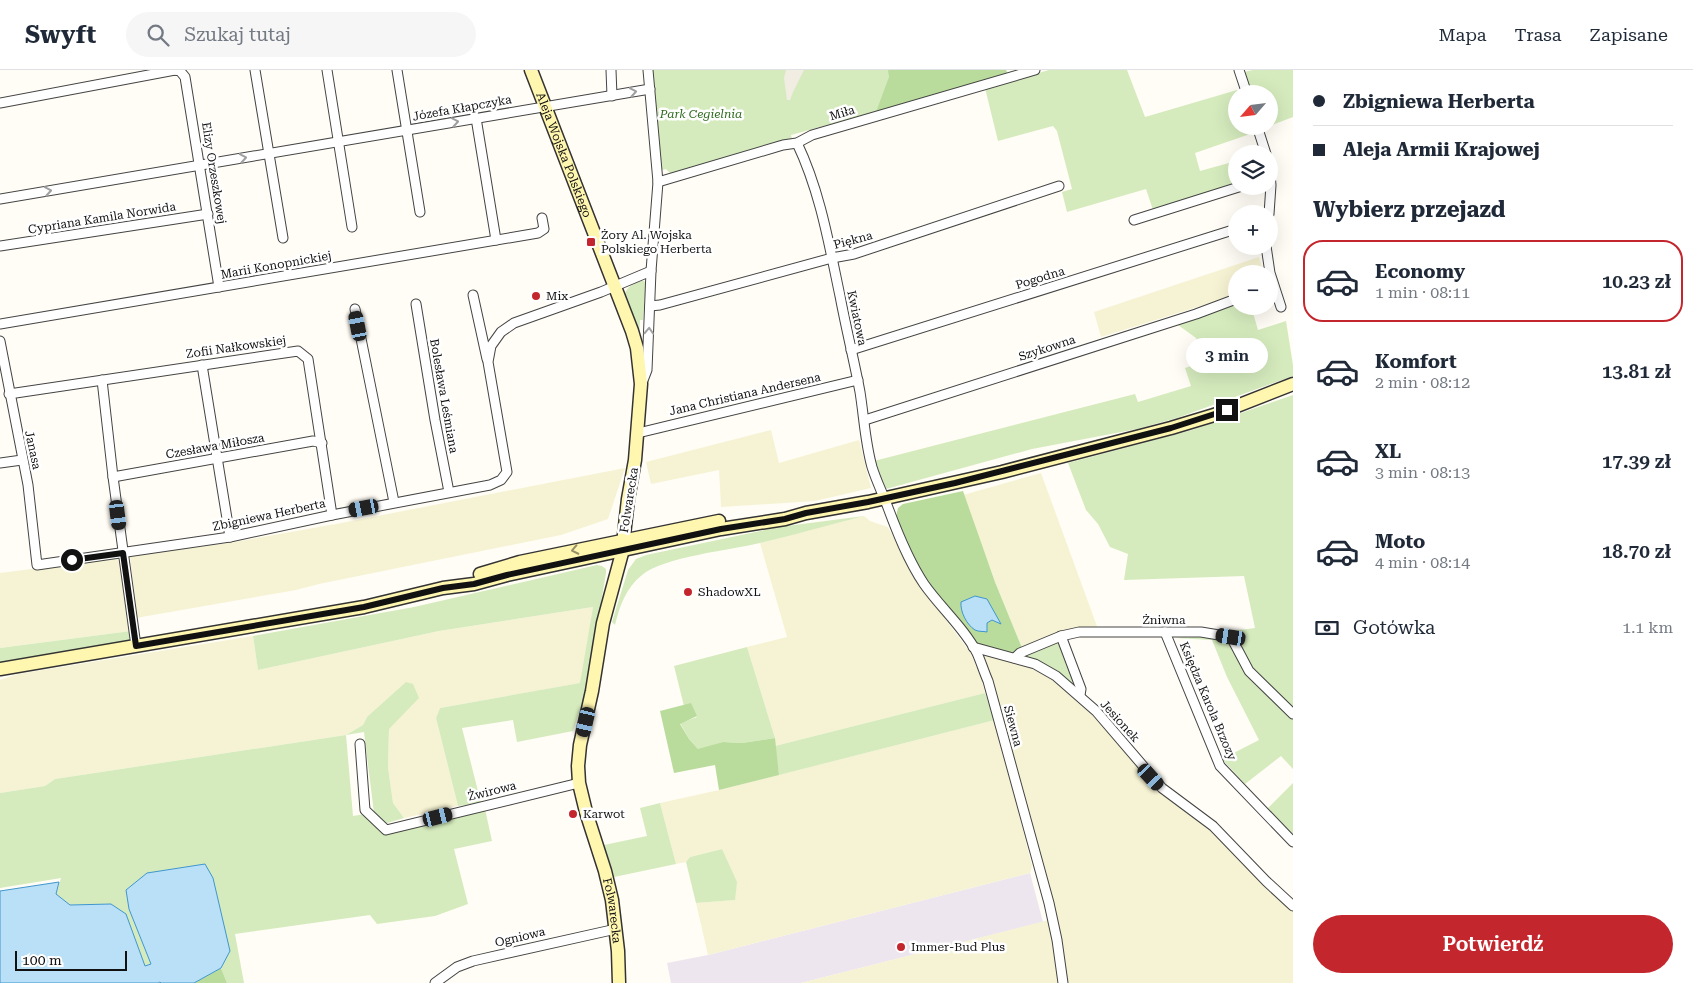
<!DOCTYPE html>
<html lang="pl">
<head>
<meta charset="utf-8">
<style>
	body { margin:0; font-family:"Roboto Serif",serif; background:#f6f6f7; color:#1f2937; height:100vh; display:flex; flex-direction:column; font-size:19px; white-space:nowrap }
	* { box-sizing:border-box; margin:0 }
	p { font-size:16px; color:#747a83 }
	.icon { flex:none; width:28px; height:28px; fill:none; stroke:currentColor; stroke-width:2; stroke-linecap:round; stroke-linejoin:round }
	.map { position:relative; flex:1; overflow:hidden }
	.drawer { display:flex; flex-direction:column; background:#fff; width:400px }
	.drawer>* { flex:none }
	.top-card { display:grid; align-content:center; height:110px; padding:0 20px; background:#fff }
	.needle { width:32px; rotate:242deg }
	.controls { position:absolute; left:1228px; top:15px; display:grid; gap:10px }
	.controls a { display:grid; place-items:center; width:50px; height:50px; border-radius:50%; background:#fff; box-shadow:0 5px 20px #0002; font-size:25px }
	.scale { position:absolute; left:15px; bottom:12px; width:112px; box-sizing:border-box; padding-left:5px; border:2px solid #111; border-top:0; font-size:14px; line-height:18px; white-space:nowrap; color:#111; -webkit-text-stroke:4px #fff; paint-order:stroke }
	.end { position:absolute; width:22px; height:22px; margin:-11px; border:6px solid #111; background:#fff; box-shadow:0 0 0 2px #fff }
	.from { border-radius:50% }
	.bubble { position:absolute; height:35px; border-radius:18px; background:#fff; box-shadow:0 5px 20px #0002; font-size:16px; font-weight:600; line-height:35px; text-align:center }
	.car { position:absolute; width:15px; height:30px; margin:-15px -8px; border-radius:6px; box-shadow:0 0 4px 1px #0007; background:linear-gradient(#222 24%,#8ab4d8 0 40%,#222 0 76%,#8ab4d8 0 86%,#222 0) }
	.top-card b { display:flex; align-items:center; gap:18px; height:48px; font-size:19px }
	.top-card b+b { border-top:1px solid #e0e1e3 }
	.top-card i { width:12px; height:12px; background:#1f2937 }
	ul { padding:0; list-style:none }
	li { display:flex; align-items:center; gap:15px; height:82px; margin:0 10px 8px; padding:0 10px; border:2px solid transparent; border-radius:20px }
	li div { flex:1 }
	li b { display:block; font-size:19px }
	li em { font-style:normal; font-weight:600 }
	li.on { border-color:#c4262e }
	li>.icon { width:45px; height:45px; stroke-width:1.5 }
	h2 { padding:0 20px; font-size:22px; line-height:60px }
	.pay { display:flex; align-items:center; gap:12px; height:55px; padding:0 20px; font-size:19px }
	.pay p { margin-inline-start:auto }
	.action { display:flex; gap:10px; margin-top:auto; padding:10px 20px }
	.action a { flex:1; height:58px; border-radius:30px; background:#c4262e; color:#fff; font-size:20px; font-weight:600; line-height:58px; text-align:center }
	header { display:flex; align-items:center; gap:30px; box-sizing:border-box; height:70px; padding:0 25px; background:#fff; border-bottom:1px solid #e0e1e3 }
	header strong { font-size:24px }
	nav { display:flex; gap:28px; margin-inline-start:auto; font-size:18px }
	.search { width:350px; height:45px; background:#f6f6f7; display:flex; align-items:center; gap:12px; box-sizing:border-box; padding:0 18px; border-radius:28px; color:#747a83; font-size:19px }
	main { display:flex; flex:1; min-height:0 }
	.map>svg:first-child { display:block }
</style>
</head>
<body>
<header>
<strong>Swyft</strong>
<div class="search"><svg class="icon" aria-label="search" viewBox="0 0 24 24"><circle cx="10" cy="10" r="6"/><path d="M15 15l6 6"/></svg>Szukaj tutaj</div>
<nav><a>Mapa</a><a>Trasa</a><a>Zapisane</a></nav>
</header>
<main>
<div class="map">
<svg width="1293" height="913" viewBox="0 0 1293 913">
	<rect width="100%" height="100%" fill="#fffdf5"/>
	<path fill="#eee6ef" d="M1030,803L1043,852L801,913H671L667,893L708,885Z"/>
	<g fill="#f6f3d4">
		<path d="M1259,187L1264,204H1236V225L1101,267L1094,242Z"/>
		<path d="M771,360L779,393L859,370L871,418L815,431L721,437L719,400L651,414L646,392Z"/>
		<path d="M625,398L608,449L561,465L319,514L296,520L136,548L130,486L229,473L336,454Z"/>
		<path d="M1041,403L1098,559L1022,578L995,512L963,425Z"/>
		<path d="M864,446L870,451L888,457L921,517L970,582L982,610L985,623L775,676V668L747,577L787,567L760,473Z"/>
		<path d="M117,488L121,492L131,561L0,578V503Z"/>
		<path d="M593,537L581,613L440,638L436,648L458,736L404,748L393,733L388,697L389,659L367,647L363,655L346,665L55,709L45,716L0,723V610L18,604L253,566L258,600L439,561Z"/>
		<path d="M979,581L1038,601L1062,616L1105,657L1162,723L1200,750L1293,839V913H1066Z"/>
		<path d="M995,650L1032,796L1030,803L708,885L696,833L735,830L722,779L690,787L686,792L676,794L660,733L719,720Z"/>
		<path d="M1049,850L1058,913H801Z"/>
	</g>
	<g fill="#d5ebbd">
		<path d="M652,0H1006L1008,5L791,65L792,69L675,105L671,104L666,99L662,100Z"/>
		<path d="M1049,0H1127L1145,47L1237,20L1238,24H1236V56H1248L1250,64L1195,83L1200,101L1236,91V115L1153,140L1146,119L1067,142L1062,122L1072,119L1057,61L1053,56L998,71L985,18Z"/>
		<path d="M1253,0H1293V47L1269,56V24H1251L1244,2Z"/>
		<path d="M641,211H644L646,213L643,250H640L639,267L642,268L640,276L624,225C628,216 632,214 641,211Z"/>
		<path d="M1236,233V236H1251L1258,260L1286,251L1293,295V306L1177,348L1137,359L1032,379L886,419L881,409L874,391L1135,324L1138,332L1191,316L1185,298L1203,292L1196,268L1178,255Z"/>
		<path d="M1293,325V699L1281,686L1245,714L1222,689L1259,670L1227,607L1212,570L1175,568L1255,558L1244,506L1124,510L1128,484L1110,477L1098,454L1086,440L1068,393L1192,360Z"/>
		<path d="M864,446C829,455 795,465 760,473C731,480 663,487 642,505C626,518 620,535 615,555L612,552L628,500L636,489L646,485L779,457Z"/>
		<path d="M597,495L602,496L606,499V503L587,618L573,661L517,672L513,650L462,658L481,733L458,736L436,648L440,638L580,613L593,537L439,561L258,600L253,566L414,537Z"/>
		<path d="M131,561L130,574L0,594V578Z"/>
		<path d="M1058,571L1062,576L1077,615H1072L1049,597L1024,586Z"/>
		<path d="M747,577L775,668L742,673L723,672L699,680L689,669L680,653L697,647L684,636L674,596Z"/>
		<path d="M406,612L413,614L419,628L389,659L388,697L393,733L404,748L384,754L374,743L364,662L346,665L353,746L365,744L385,764L485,739L492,771L454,779L468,834L435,846L377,854L370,845L235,864L244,913H227L221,898L230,881L129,839L151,894L145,896L126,844L111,834L70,835L56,824L61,808L0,818V723L45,716L55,709L346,665L363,655L367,647Z"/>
		<path d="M985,623L995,650L779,705L775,676Z"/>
		<path d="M1293,713V766L1267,739Z"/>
		<path d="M660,733L676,794L614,807L604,775L647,766L640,738Z"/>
		<path d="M722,779L737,812L735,830L696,833L686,792L690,787Z"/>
	</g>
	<g fill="#b9dc9c">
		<path d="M888,0H1006L1008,5L876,42L889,7Z"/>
		<path d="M963,421L995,512L1022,578L1014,584L974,574L925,509L895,451L898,438L903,434Z"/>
		<path d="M691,633L697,646L680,654L689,669L698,679L723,672L742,673L775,668L779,705L719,720L715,695L674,703L660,641Z"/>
		<path d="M221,898L227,913H194Z"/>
	</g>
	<path fill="#f1ede2" d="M786,0H804L793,22L790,30H787L784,8Z"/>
	<g fill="#b9e0f7" stroke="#3f96cf">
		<path d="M975,526L987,529L1001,554L992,550L987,553V562C983,561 979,562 975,560C967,555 960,542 961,532Z"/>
		<path d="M205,794L213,808L230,881L221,898L194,913H161L160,912L158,913H0V821L59,812L56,824L70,835L111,834L126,844L145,896L151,894L129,839L126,820L147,803Z"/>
	</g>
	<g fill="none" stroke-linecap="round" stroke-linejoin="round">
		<g stroke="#444" stroke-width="11">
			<g id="street">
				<path d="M175,0L180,1L185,7L219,217"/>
				<path d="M255,0L283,168"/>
				<path d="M327,0L352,157"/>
				<path d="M397,0L420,142"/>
				<path d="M611,0L612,26"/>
				<path d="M1239,0L1247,24"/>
				<path d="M0,33L175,0"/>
				<path d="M476,48L496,170"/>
				<path d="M1257,56L1266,84"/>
				<path d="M797,73C820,121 829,174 840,226C846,258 854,290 860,322C864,347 865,372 872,397C876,410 882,422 887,435C897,462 908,490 924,514C940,537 965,559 977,583C981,592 984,602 988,611L1049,833L1057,870L1063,913"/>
				<path d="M658,112L783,75L797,73L812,65L1035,0"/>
				<path d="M0,129L650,19"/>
				<path d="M1269,144L1271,115L1269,94"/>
				<path d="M1134,150L1242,116"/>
				<path d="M0,176L208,144"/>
				<path d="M1266,176L1270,203L1281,237"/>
				<path d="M473,225L487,289"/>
				<path d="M416,234L435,350L449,422"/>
				<path d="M650,236L660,235L832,188L854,184L1059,116"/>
				<path d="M355,239L394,432"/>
				<path d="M0,254L538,163L544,159L542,148"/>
				<path d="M0,271L28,415L37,495L230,467L332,445L490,415L501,410L507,402L488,292L491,276L501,262L514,253L601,222L651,201"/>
				<path d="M851,280L1236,159"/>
				<path d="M202,295L230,467"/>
				<path d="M102,310L113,407L136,576"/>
				<path d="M642,313L647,300L651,201L658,112L648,0"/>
				<path d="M9,324L298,281L308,289L332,445"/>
				<path d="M865,350L1196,244L1236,229"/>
				<path d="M638,363L858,310"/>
				<path d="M0,393L22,390"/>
				<path d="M113,407L313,371L322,373"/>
				<path d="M1165,562L1220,696L1293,772"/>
				<path d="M973,577L1035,594L1056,606L1096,641L1162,718L1213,756L1266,811L1293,836"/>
				<path d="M1015,588L1020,583L1061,566"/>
				<path d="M1080,625L1081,619L1061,566L1079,562H1201L1231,567L1249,601L1293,644"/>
				<path d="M360,674L365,740L386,760L579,713"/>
				<path d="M435,913L457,897L473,891L616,859"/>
			</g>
		</g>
		<g stroke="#333" stroke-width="15">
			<g id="secondary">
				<path id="s1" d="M531,0L632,261L637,278L641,314L635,390L628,429L622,483L603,553L592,621L580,675L578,696L579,713L586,742L605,801L612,830L618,881L619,913"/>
				<path d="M480,504L520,492L719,451"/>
				<path d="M0,599L364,537L443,518L474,514L507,505L721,459L785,449L806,443L868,432L1002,402L1171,358L1214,345L1293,314"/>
			</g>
		</g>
		<use href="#street" stroke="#fff" stroke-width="9"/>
		<use href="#secondary" stroke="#fff6b0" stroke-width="12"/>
	</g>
	<defs><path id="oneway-chevron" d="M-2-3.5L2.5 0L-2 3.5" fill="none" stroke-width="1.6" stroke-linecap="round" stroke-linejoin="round" transform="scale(1.25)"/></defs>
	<g stroke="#a0a0a0">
		<use href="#oneway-chevron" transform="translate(633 22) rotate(-10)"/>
		<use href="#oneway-chevron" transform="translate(455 52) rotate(-10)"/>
		<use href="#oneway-chevron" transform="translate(243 88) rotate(-10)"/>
		<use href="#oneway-chevron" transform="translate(48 121) rotate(-10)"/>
		<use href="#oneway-chevron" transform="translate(649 261) rotate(-87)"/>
	</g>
	<use stroke="#948f68" href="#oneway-chevron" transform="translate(575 480) rotate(168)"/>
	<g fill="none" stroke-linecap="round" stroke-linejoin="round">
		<path stroke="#111" stroke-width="6" d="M72,490L123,483L136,576L364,537L443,518L474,514L507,505L721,459L785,449L806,443L868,432L955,413L1171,358L1227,340"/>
	</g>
	<g fill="#c4262e" stroke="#fff" stroke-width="2">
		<rect x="586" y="167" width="10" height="10" rx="2.5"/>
		<circle cx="536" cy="226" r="5"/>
		<circle cx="688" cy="522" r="5"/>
		<circle cx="573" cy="744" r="5"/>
		<circle cx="901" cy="877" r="5"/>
	</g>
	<g text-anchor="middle" stroke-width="5" stroke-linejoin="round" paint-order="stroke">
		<g font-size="12" fill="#111" stroke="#fff">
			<text transform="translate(462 38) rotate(-10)" y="4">Józefa Kłapczyka</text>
			<text transform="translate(842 43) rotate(-17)" y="4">Miła</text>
			<text dy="4" stroke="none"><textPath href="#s1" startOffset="91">Aleja Wojska Polskiego</textPath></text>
			<text transform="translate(214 103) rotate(81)" y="4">Elizy Orzeszkowej</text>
			<text transform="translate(102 148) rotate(-9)" y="4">Cypriana Kamila Norwida</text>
			<text transform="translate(853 170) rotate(-15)" y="4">Piękna</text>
			<text transform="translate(276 195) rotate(-10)" y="4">Marii Konopnickiej</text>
			<text transform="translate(1040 208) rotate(-17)" y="4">Pogodna</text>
			<text transform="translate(857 248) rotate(78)" y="4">Kwiatowa</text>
			<text transform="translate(236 277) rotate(-8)" y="4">Zofii Nałkowskiej</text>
			<text transform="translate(1047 278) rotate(-18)" y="4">Szykowna</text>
			<text transform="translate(745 324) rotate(-13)" y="4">Jana Christiana Andersena</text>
			<text transform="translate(444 326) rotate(80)" y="4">Bolesława Leśmiana</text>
			<text transform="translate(215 376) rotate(-10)" y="4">Czesława Miłosza</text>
			<text transform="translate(33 380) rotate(78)" y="4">Janasa</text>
			<text transform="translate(629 430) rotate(-81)" y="4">Folwarecka</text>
			<text transform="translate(269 445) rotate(-12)" y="4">Zbigniewa Herberta</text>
			<text x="1164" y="554">Żniwna</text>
			<text transform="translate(1208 631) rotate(67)" y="4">Księdza Karola Brzozy</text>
			<text transform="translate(1120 651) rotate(48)" y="4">Jesionek</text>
			<text transform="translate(1013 656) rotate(75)" y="4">Siewna</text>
			<text transform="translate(492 721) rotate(-14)" y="4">Żwirowa</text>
			<text dy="4" stroke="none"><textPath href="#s1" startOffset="871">Folwarecka</textPath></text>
			<text transform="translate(520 867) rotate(-13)" y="4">Ogniowa</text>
		</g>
		<g font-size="12" font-style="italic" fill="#2f6b1f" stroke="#fff">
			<text x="701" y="48">Park Cegielnia</text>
		</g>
		<g font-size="12" fill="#111" stroke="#fff" text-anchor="start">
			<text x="601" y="169">Żory Al. Wojska<tspan x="601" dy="14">Polskiego Herberta</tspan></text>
			<text x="546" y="230">Mix</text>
			<text x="698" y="526">ShadowXL</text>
			<text x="583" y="748">Karwot</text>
			<text x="911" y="881">Immer-Bud Plus</text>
		</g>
	</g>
</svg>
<div class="controls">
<a><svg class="needle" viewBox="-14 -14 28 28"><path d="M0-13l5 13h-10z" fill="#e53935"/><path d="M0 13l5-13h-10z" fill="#747a83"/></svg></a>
<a><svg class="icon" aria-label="layers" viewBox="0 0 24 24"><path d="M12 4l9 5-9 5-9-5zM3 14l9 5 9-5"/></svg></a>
<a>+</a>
<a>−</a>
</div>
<div class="scale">100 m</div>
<i class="end from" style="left:72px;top:490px"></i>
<i class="end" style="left:1227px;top:340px"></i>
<div class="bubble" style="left:1186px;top:268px;width:82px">3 min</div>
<i class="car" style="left:358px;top:256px;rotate:349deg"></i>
<i class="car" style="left:364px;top:438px;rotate:259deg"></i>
<i class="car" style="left:118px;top:445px;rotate:173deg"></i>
<i class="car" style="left:1231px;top:567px;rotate:279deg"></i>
<i class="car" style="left:586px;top:652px;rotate:193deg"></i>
<i class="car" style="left:1151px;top:707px;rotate:137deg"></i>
<i class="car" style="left:438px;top:747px;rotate:76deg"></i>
</div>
<section class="drawer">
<div class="top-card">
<b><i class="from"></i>Zbigniewa Herberta</b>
<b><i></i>Aleja Armii Krajowej</b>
</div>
<h2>Wybierz przejazd</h2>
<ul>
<li class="on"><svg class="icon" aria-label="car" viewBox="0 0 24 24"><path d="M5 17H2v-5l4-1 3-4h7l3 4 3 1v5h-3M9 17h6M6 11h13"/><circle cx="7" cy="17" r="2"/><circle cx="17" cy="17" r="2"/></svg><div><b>Economy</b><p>1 min · 08:11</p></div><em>10.23 zł</em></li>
<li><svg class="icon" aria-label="car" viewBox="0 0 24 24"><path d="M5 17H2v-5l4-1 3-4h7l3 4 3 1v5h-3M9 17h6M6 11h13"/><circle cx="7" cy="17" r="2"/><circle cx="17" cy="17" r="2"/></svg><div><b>Komfort</b><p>2 min · 08:12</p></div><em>13.81 zł</em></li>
<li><svg class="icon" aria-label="car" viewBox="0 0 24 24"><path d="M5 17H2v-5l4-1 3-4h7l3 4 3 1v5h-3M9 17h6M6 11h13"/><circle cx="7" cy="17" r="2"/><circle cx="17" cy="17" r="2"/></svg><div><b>XL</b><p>3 min · 08:13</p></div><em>17.39 zł</em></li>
<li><svg class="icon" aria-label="car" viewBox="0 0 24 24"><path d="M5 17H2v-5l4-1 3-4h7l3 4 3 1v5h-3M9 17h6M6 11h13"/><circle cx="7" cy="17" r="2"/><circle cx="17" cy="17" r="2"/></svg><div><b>Moto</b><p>4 min · 08:14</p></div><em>18.70 zł</em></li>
</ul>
<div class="pay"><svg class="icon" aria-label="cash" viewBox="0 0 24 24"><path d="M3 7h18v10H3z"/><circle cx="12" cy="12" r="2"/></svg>Gotówka<p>1.1 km</p></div>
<div class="action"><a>Potwierdź</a></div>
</section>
</main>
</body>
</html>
